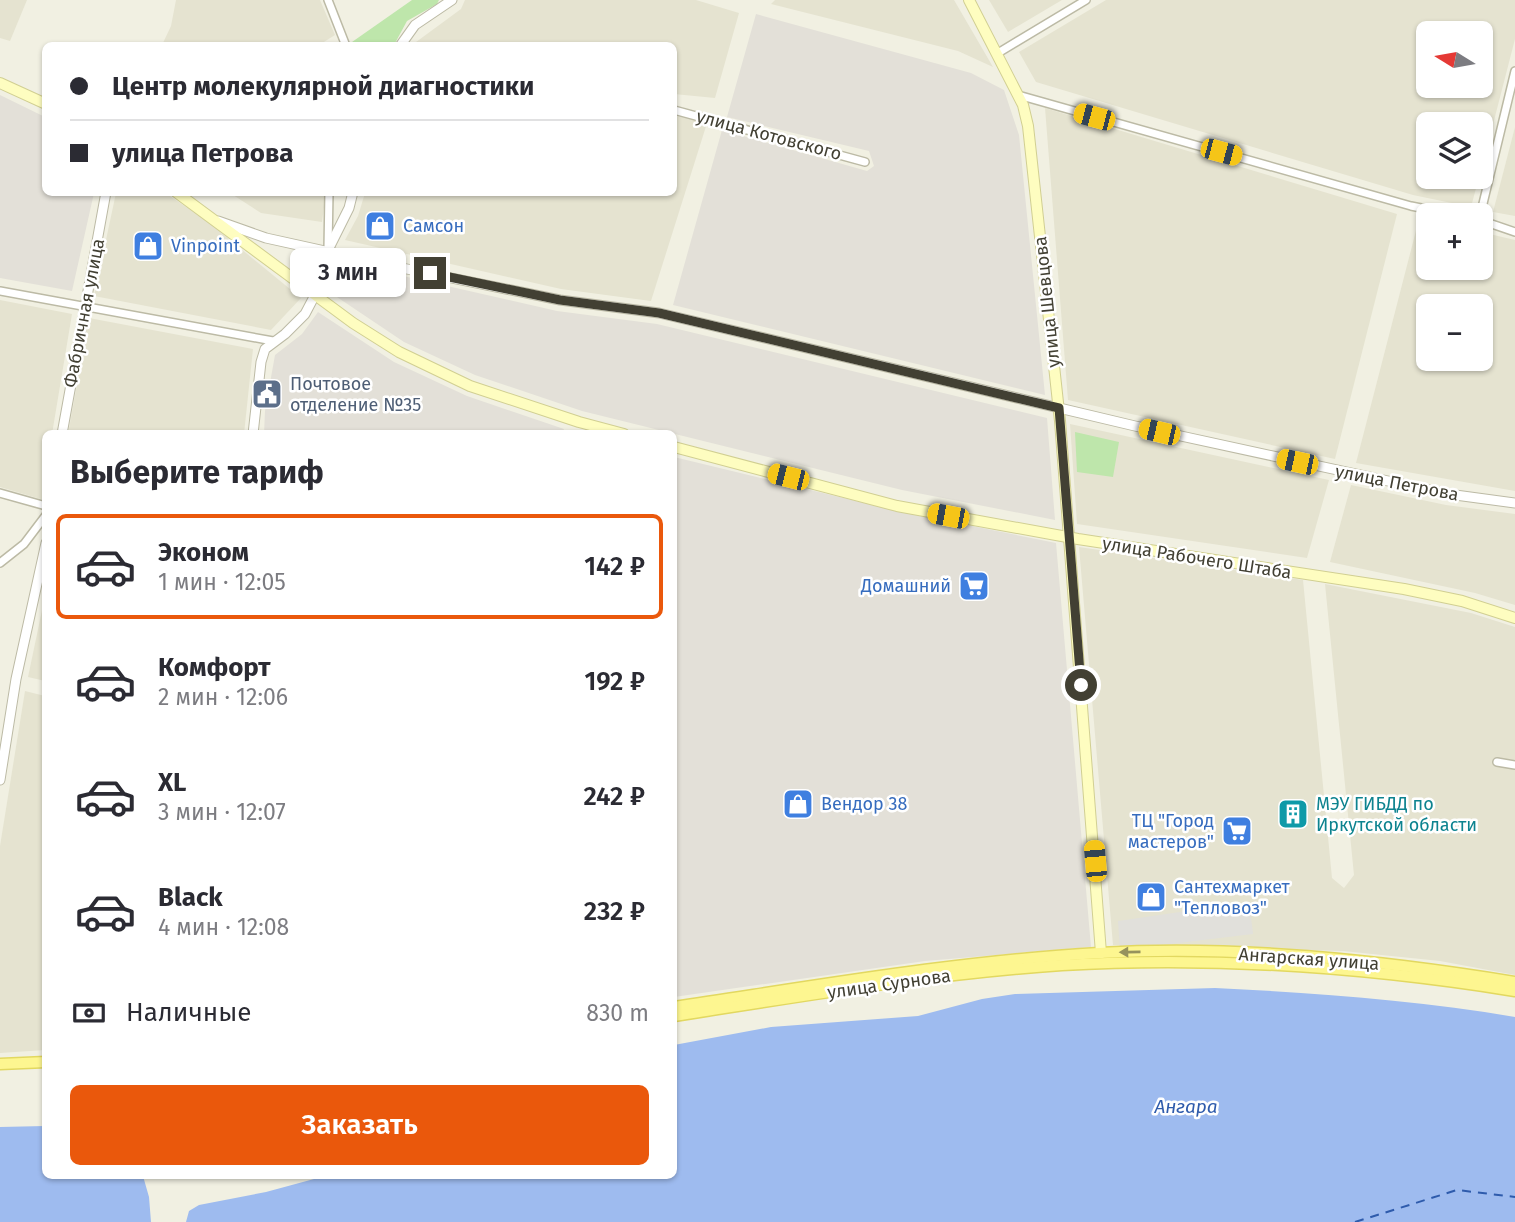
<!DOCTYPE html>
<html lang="ru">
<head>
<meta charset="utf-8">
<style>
	body { margin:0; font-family:"Fira Sans",sans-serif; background:#f7f7f7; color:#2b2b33; height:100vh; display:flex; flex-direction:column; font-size:26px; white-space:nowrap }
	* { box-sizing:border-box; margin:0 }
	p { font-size:23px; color:#7c7c81 }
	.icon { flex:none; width:38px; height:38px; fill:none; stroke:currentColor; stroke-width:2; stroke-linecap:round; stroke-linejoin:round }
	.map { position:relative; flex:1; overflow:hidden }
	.drawer { position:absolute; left:42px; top:430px; width:635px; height:749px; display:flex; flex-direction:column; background:#fff; border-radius:10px; box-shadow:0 2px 5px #0004 }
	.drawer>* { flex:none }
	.guide { position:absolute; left:42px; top:42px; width:635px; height:154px; border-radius:10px; box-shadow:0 2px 5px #0004; display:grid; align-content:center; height:154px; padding:0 28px; background:#fff }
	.needle { width:46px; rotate:281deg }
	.fabs { position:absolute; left:1416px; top:21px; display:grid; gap:14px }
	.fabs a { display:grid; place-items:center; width:77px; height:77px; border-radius:10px; background:#fff; box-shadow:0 2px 5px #0004; font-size:35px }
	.end { position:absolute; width:32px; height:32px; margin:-16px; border:9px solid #424033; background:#fff; box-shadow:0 0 0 4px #fff }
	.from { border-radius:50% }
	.bubble { position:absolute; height:49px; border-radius:10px; background:#fff; box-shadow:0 2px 5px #0004; font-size:23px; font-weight:600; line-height:49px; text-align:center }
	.car { position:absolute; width:21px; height:42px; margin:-21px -10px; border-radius:9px; box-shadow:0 0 5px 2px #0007; background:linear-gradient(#f5c518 24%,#345 0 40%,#f5c518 0 76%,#345 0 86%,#f5c518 0) }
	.guide b { display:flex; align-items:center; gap:24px; height:66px; font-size:26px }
	.guide b+b { border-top:2px solid #e1e1e2 }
	.guide i { width:18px; height:18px; background:#2b2b33 }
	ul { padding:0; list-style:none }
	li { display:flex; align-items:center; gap:21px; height:105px; margin:0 14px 10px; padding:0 14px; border:4px solid transparent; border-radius:10px }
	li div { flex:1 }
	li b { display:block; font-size:26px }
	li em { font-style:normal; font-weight:600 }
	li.on { border-color:#ea580c }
	li>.icon { width:63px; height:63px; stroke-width:1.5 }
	h2 { padding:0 28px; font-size:32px; line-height:84px }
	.pay { display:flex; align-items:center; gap:18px; height:77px; padding:0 28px; font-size:26px }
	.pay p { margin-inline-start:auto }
	.button { display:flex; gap:14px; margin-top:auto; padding:14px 28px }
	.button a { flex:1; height:80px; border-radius:10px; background:#ea580c; color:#fff; font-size:28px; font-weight:600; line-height:80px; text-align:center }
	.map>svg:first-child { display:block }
</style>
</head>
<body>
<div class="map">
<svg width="1515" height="1222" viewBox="0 0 1515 1222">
	<rect width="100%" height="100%" fill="#f1f0e2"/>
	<g fill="#e5e3d0" fill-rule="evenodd">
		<path d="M0,0H27L10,41L0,38Z"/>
		<path d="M176,0H320L335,35L319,45H162L171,26Z"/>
		<path d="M465,0H696L739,13L715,98L674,94V46L412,45L461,9Z"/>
		<path d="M775,0H954L993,67L958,51L771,4Z"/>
		<path d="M989,0H1062L1008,32Z"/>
		<path d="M1106,0H1515V39L1481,171L1480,124H1428V177H1479L1471,207L1413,195L1036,82L1019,52ZM1428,33H1480V86H1428Z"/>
		<path d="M1045,108L1397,214L1335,459L1068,400Z"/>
		<path d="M674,116L708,120L651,301L561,289L345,240L358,216L365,193L674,192Z"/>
		<path d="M1515,127V216L1493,212Z"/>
		<path d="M164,192L207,221L301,298L271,330L94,296L116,193Z"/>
		<path d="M230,193H326L322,222L261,213Z"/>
		<path d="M1419,219L1428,221V268H1480L1481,232L1515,240V491L1356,463ZM1428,306H1480V359H1428Z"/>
		<path d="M0,300L72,314L52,434H46L44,500L0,487Z"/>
		<path d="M89,318L253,349L244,434H68Z"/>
		<path d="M1070,424L1329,480L1307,558L1077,524Z"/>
		<path d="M1351,485L1446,505L1515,514V605L1475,593L1330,562Z"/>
		<path d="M1079,547L1303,580L1332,878L1344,888L1354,875L1325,584L1471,613L1515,627V975L1440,961L1343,951L1113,945Z"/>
		<path d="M45,596H46L45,681L28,677Z"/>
		<path d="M25,691L45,696V1050L0,1053V846Z"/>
	</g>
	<g fill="#e3e0d8">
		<path d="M756,14L971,73L1004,90L1019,135L1045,395L673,305L722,130L867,171L874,166L869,151L727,117Z"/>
		<path d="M0,95L45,117L46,192L94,193L72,291L0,278Z"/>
		<path d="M337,261L557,311L657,324L1047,418L1055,520L902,490L582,411L475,375L404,342L328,291Z"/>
		<path d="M318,312L394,362L467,396L564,429L562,434H264L265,411L275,355L302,334Z"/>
		<path d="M674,457L897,511L1056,543L1091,947L925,961L674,997Z"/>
	</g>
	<g fill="#bee6ab">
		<path d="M412,0H439L437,4L407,21L394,45H352V42Z"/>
		<path d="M1075,432L1119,442L1113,477L1077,472Z"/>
	</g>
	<path fill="#e1e0db" d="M1249,902L1253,934L1120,950L1118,921Z"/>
	<g fill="#9ebbef">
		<path d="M1215,988C1316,993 1416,1000 1515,1017V1222H186L189,1211L199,1205L266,1192L325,1176H674V1045L771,1027L918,1016L982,999L1015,994Z"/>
		<path d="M45,1126L46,1176H143L149,1197L151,1222H0V1127Z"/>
	</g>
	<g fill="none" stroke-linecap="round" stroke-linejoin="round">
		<path stroke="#2e5bac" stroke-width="2" stroke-dasharray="9 7" stroke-linecap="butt" d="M1355,1222L1457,1190L1515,1197"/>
		<g stroke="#bcbaa5" stroke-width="10">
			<g id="minor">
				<path d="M328,0L346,46"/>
				<path d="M998,53L1086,0"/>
				<path d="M1018,95L1411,206L1456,215"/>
				<path d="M674,110L865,162"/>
				<path d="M1480,216L1515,71"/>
				<path d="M1480,220L1515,232"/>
				<path d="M328,249L329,192"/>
				<path d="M0,291L273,341"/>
				<path d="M0,493L46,506"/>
				<path d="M0,563L24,544L46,515"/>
				<path d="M1497,762L1515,765"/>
			</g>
		</g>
		<g stroke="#bcbaa5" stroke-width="11">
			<g id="tertiary">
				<path d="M400,46L415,25L452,0"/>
				<path d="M218,221L266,238L402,268L560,300L659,313L1135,426L1448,494L1515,503"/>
				<path d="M62,434L106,192"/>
				<path d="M253,434L261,362L265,349L285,334L305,314L315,295L328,250L349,208L353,192"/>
				<path d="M0,780L16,679L46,543"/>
			</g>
		</g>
		<g stroke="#d1cf92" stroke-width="12">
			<g id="secondary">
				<path d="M969,0L1023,105L1028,126L1060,421L1101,953"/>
				<path d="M0,83L46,104"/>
				<path d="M176,192L353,323L399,352L470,386L579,422L624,434"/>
				<path d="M674,447L897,506L1078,539L1404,589L1462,601L1515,618"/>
			</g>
		</g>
		<g stroke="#e2d860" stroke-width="13">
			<g id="primary">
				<path d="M674,1007C815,986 956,961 1099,953C1237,945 1379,960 1515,982"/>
				<path d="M674,1016C803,996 931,974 1062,965C1214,956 1365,967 1515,991"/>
				<path d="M0,1064L46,1062"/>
			</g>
		</g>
		<use href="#minor" stroke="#fff" stroke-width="7"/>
		<use href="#tertiary" stroke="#fff" stroke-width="9"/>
		<use href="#secondary" stroke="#fefdc0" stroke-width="10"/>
		<use href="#primary" stroke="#fdf690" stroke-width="10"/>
	</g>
	<defs><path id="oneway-solid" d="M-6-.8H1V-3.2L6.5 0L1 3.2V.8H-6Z" transform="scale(1.75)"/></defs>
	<use fill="#96925d" href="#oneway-solid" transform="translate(1130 952) rotate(179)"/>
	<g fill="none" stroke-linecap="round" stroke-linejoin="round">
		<path stroke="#424033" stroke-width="9" d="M430,273L560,300L659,313L1059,408L1081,685"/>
	</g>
	<defs>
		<g id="shop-square" transform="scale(1.575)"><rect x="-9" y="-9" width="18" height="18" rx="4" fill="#3f7fe0" stroke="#fff"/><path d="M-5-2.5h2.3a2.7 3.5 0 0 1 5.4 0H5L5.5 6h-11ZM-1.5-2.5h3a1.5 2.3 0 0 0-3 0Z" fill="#fff"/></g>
		<g id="civic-square" transform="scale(1.575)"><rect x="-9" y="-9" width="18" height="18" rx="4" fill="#5c6f8a" stroke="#fff"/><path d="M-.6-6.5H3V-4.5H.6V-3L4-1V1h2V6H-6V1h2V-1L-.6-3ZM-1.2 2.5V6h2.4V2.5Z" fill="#fff"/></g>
		<g id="supermarket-square" transform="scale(1.575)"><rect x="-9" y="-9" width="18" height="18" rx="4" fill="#3f7fe0" stroke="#fff"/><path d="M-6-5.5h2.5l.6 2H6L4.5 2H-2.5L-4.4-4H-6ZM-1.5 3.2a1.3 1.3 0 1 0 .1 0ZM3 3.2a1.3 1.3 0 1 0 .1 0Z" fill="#fff"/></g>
		<g id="building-square" transform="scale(1.575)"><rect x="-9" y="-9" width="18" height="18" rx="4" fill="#0f9aa8" stroke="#fff"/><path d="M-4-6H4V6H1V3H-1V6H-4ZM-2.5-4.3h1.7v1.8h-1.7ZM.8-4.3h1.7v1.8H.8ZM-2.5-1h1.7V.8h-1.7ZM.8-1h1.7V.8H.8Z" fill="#fff"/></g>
	</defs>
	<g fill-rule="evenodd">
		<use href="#shop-square" x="380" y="226"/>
		<use href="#shop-square" x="148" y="246"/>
		<use href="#civic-square" x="267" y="394"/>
		<use href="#supermarket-square" x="974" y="586"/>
		<use href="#shop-square" x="798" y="804"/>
		<use href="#building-square" x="1293" y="814"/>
		<use href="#supermarket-square" x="1237" y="831"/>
		<use href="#shop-square" x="1151" y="897"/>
	</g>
	<g text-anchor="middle" stroke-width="5" stroke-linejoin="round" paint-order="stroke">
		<g font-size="18" fill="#424033" stroke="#fff">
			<text transform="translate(769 135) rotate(15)" y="6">улица Котовского</text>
			<text transform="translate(1047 302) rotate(-96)" y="6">улица Шевцова</text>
			<text transform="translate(84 313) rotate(-79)" y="6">Фабричная улица</text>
			<text transform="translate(1397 483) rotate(11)" y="6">улица Петрова</text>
			<text transform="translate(1197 558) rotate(9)" y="6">улица Рабочего Штаба</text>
			<text transform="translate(1309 959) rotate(4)" y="6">Ангарская улица</text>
			<text transform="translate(889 984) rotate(-8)" y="6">улица Сурнова</text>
		</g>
		<g font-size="18" fill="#366cbe" stroke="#fff" text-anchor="start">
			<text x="403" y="232">Самсон</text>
			<text x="171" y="252">Vinpoint</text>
			<text x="951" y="592" text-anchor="end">Домашний</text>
			<text x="821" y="810">Вендор 38</text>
			<text x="1214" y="827" text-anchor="end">ТЦ "Город<tspan x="1214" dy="21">мастеров"</tspan></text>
			<text x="1174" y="893">Сантехмаркет<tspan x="1174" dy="21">"Тепловоз"</tspan></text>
		</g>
		<g font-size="18" fill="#4e5e75" stroke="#fff" text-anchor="start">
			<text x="290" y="390">Почтовое<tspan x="290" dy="21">отделение №35</tspan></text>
		</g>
		<g font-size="18" fill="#0d838f" stroke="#fff" text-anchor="start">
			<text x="1316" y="810">МЭУ ГИБДД по<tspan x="1316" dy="21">Иркутской области</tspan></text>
		</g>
		<g font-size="19" font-style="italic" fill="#2e5bac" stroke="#fff">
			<text x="1186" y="1113">Ангара</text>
		</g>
	</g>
</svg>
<div class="fabs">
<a><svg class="needle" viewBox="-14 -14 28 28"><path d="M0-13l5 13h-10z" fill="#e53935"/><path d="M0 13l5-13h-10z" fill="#7c7c81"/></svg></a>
<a><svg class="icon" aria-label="layers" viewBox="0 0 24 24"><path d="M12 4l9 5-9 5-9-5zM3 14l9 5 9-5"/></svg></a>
<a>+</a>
<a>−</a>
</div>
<i class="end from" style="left:1081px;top:685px"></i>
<i class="end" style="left:430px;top:273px"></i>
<div class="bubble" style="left:290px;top:248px;width:116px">3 мин</div>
<i class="car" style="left:1094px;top:117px;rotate:285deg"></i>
<i class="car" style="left:1221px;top:152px;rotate:105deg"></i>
<i class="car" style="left:1159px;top:432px;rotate:283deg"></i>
<i class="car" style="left:1297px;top:462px;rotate:282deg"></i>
<i class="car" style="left:788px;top:477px;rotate:284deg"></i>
<i class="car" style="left:948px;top:516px;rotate:281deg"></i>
<i class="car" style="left:1095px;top:861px;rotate:355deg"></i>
<div class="guide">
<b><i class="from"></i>Центр молекулярной диагностики</b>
<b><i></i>улица Петрова</b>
</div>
<section class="drawer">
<h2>Выберите тариф</h2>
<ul>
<li class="on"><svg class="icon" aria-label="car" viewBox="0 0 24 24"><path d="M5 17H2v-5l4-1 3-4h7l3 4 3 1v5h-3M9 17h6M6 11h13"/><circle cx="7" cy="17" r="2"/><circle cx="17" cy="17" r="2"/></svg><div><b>Эконом</b><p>1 мин · 12:05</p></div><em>142 ₽</em></li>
<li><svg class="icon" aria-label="car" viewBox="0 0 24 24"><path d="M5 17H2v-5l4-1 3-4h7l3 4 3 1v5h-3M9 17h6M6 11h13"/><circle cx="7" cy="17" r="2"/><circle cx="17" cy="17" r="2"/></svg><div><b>Комфорт</b><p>2 мин · 12:06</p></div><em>192 ₽</em></li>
<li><svg class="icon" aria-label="car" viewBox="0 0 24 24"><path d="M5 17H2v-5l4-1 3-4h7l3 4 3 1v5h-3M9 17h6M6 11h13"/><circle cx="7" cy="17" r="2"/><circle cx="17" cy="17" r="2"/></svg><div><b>XL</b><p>3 мин · 12:07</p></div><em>242 ₽</em></li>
<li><svg class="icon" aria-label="car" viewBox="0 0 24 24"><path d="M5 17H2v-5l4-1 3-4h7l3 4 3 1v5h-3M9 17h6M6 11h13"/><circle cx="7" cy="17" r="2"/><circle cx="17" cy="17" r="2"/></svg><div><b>Black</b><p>4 мин · 12:08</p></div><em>232 ₽</em></li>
</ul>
<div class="pay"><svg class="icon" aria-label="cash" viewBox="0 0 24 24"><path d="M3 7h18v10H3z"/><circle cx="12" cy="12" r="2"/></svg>Наличные<p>830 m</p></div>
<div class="button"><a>Заказать</a></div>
</section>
</div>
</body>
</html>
